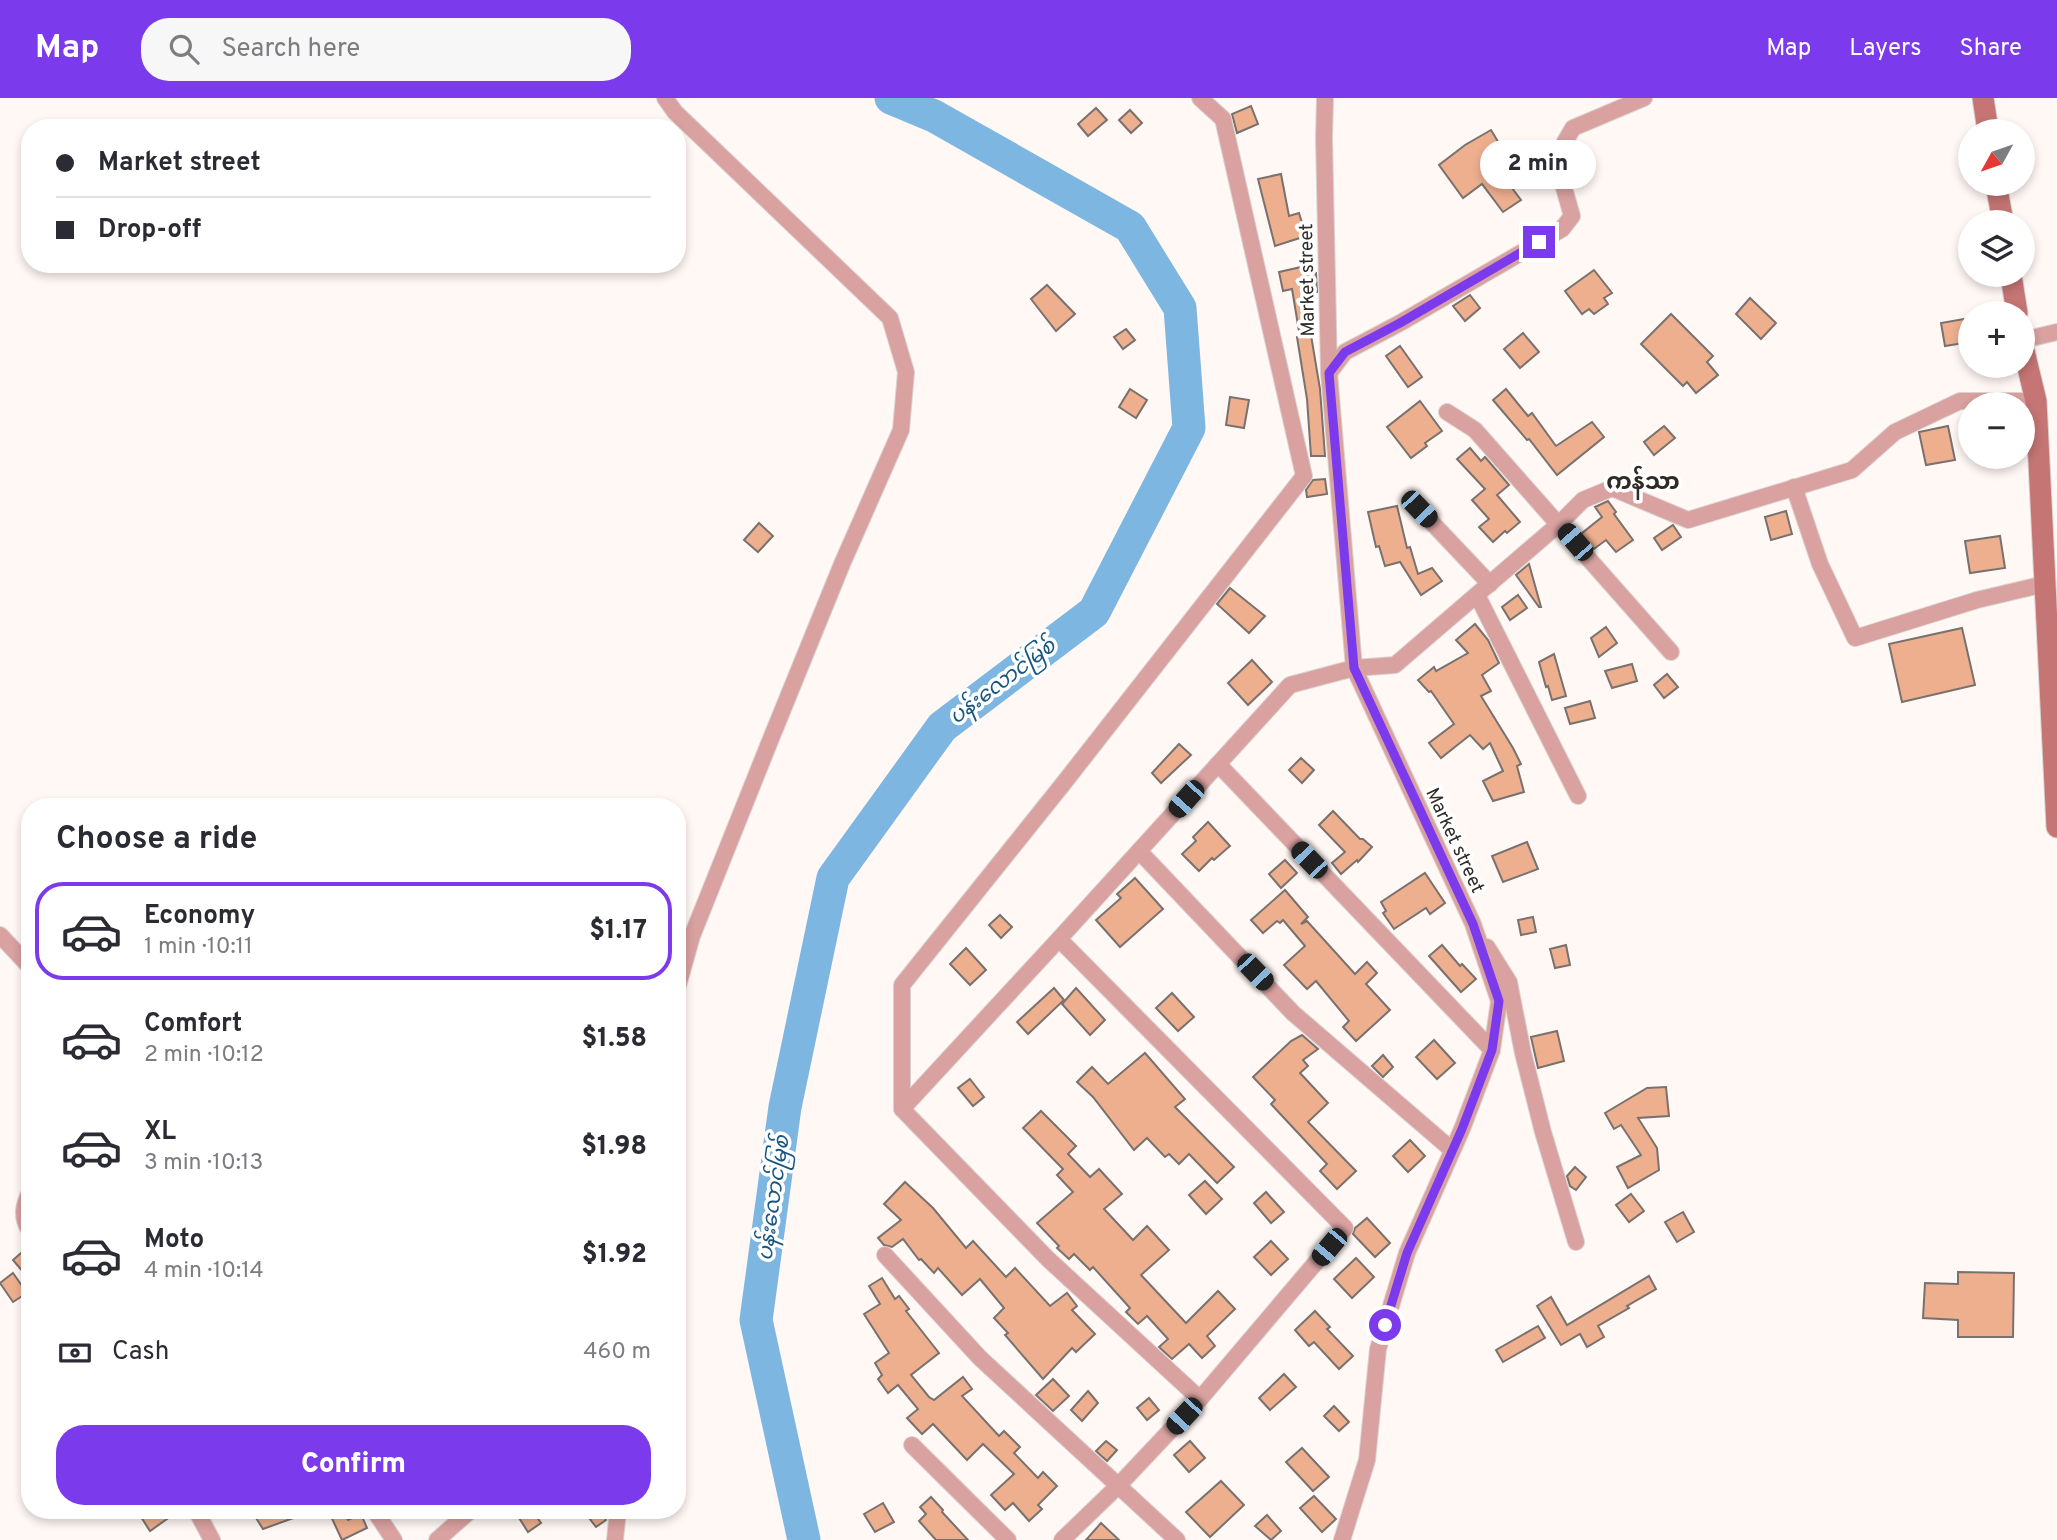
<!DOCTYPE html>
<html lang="en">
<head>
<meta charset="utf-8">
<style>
	body { margin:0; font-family:Overpass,"Noto Sans Myanmar",sans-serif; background:#f7f7f7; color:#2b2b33; height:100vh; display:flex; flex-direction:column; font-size:26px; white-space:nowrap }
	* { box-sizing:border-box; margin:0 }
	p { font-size:23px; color:#7c7c81 }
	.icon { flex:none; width:38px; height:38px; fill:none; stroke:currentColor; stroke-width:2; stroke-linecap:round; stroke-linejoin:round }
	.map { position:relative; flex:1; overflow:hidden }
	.side { position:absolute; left:21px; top:700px; width:665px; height:721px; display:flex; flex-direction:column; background:#fff; border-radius:28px; box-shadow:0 4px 10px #0003 }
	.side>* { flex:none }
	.guide { position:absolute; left:21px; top:21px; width:665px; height:154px; border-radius:28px; box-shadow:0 4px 10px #0003; display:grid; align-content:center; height:154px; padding:0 35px; background:#fff }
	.needle { width:46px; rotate:230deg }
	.tools { position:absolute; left:1958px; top:21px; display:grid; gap:14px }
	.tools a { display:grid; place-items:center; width:77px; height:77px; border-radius:50%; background:#fff; box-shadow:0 4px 10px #0003; font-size:35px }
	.end { position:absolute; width:32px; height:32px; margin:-16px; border:9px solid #7c3aed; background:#fff; box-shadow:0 0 0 4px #fff }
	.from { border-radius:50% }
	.bubble { position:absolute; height:49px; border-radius:24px; background:#fff; box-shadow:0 4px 10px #0003; font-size:23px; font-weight:800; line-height:49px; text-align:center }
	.car { position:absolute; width:21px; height:42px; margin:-21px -10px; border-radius:9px; box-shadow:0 0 5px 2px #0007; background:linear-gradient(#222 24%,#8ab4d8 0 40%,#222 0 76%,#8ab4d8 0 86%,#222 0) }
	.guide b { display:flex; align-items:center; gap:24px; height:66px; font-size:26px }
	.guide b+b { border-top:2px solid #e1e1e2 }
	.guide i { width:18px; height:18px; background:#2b2b33 }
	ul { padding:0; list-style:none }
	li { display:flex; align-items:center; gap:21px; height:98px; margin:0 14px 10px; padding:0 21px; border:4px solid transparent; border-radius:28px }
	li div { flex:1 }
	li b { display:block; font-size:26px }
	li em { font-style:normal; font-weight:800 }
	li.on { border-color:#7c3aed }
	li>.icon { width:63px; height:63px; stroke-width:1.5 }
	h2 { padding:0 35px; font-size:32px; line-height:84px }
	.pay { display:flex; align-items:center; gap:18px; height:77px; padding:0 35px; font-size:26px }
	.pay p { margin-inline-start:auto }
	.cta { display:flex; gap:14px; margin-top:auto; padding:14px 35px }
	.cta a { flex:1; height:80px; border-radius:28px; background:#7c3aed; color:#fff; font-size:28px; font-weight:800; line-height:80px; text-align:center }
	header { display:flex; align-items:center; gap:42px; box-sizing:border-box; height:98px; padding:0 35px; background:#7c3aed; color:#fff }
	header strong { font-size:33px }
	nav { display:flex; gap:38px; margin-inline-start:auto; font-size:24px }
	.search { width:490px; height:63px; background:#f7f7f7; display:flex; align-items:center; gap:18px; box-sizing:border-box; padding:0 24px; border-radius:28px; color:#7c7c81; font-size:26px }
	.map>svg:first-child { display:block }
</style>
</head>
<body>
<header>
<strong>Map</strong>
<div class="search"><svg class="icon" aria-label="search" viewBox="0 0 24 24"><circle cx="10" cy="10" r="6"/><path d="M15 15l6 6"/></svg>Search here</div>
<nav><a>Map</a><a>Layers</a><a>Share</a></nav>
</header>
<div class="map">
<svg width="2057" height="1442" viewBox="0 0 2057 1442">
	<rect width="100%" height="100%" fill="#fff8f5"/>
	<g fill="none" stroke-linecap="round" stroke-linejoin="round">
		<path stroke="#7eb6e2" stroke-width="33" d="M804,1442L756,1222L785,1009L833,780L942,629L1094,514L1189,330L1180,210L1130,129L934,18L891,0"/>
	</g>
	<g fill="#eeaf8e" stroke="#78716e" stroke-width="2">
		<path d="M1251,8L1258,26L1237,35L1232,16Z"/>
		<path d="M1096,10L1107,22L1088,38L1078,26Z"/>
		<path d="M1130,12L1142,25L1131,35L1119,22Z"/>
		<path d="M1491,32L1512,67L1500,74L1521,102L1503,114L1482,86L1463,100L1439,67L1465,47Z"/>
		<path d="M1281,76L1289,118L1299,115L1306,138L1275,148L1258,81Z"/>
		<path d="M1301,169L1303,175H1316L1317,194H1309L1316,230L1299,233L1292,191L1283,193L1279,174Z"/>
		<path d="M1594,172L1612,195L1604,200L1608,206L1594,216L1589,211L1582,216L1565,193Z"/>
		<path d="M1047,187L1075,216L1056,233L1031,201Z"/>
		<path d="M1470,197L1480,210L1465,223L1453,208Z"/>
		<path d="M1750,200L1776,225L1761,241L1736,216Z"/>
		<path d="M1671,216L1713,258L1707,264L1718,277L1696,295L1687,284L1683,288L1641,246Z"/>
		<path d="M1964,221H1970V244L1945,248L1941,225Z"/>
		<path d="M1126,231L1135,242L1123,251L1114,239Z"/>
		<path d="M1523,235L1539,254L1520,270L1504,251Z"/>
		<path d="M1311,237L1320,291L1325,358H1311L1307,301L1297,239Z"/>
		<path d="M1400,248L1422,279L1408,289L1386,258Z"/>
		<path d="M1130,291L1147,302L1136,320L1119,309Z"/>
		<path d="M1506,291L1528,318L1532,315L1556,348L1592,324L1604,339L1557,377L1529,341L1527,342L1493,302Z"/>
		<path d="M1230,299L1249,302L1244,330L1226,327Z"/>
		<path d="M1420,303L1442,333L1425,345L1427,348L1411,360L1387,329Z"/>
		<path d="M1664,328L1675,340L1654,357L1644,344Z"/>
		<path d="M1948,328L1955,362L1926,367L1919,334Z"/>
		<path d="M1470,350L1481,363L1485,359L1509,387L1497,397L1520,424L1507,435L1505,433L1493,444L1479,429L1489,421L1472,402L1485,391L1457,361Z"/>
		<path d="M1325,381L1327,396L1307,399L1306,392L1313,382Z"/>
		<path d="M1608,403L1616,414L1614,416L1633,442L1616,454L1606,442L1594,451L1581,436L1602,419L1595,409Z"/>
		<path d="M1397,408L1407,450L1410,449L1418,476L1432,470L1442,483L1421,497L1400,464L1385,468L1379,448L1376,449L1368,414Z"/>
		<path d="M1786,413L1792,436L1771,442L1765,419Z"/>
		<path d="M759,425L773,438L758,454L744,442Z"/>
		<path d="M1673,427L1681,439L1662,452L1654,440Z"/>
		<path d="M2000,438L2005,470L1970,475L1965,443Z"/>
		<path d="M1529,466L1541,509H1539L1516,477Z"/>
		<path d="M1230,490L1265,518L1249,535L1217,506Z"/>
		<path d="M1518,497L1527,510L1510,522L1502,509Z"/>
		<path d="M1475,526L1488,542L1499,565L1482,577L1491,593L1481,598L1513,650L1521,666L1517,668L1524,694L1493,703L1483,683L1503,673L1490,645L1483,651L1470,637L1441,660L1429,645L1454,626L1431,593L1429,594L1418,582L1434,569L1436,573L1468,555L1456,542Z"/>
		<path d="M1606,529L1617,545L1599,559L1591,540Z"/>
		<path d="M1962,530L1975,587L1902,604L1889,546Z"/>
		<path d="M1554,556L1566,598L1552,602L1548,588L1546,589L1539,564Z"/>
		<path d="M1252,562L1272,584L1248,607L1228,585Z"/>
		<path d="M1632,566L1637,583L1612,590L1605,573Z"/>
		<path d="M1667,576L1678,589L1664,600L1654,587Z"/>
		<path d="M1590,603L1595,620L1570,626L1565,610Z"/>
		<path d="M1179,646L1191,657L1161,685L1152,675Z"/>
		<path d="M1301,660L1314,672L1302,685L1289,672Z"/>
		<path d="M1333,713L1360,741H1363L1372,749L1358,764L1357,762L1341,776L1332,765L1345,754L1319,727Z"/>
		<path d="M1208,724L1230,748L1214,762L1212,760L1199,773L1182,756L1196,743L1193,739Z"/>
		<path d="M1527,744L1538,771L1503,784L1492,758Z"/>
		<path d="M1285,762L1297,775L1281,790L1269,776Z"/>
		<path d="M1425,775L1445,805L1430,816L1426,810L1394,831L1383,815L1386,813L1381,804Z"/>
		<path d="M1135,780L1163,811L1120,849L1096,822L1121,800L1117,796Z"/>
		<path d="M1285,792L1308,819L1301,826L1307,823L1355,876L1367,864L1377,875L1366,886L1390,912L1356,943L1343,929L1349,923L1316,883L1307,891L1284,867L1305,848L1283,822L1280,825L1277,823L1263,835L1251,822Z"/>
		<path d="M1000,817L1012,829L1001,840L989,827Z"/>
		<path d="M1533,819L1536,834L1521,837L1518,822Z"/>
		<path d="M1442,847L1460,868L1462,866L1476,881L1461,894L1429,858Z"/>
		<path d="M1566,847L1570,867L1555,870L1550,851Z"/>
		<path d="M966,850L986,872L970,887L950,866Z"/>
		<path d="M1054,890L1064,902L1028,936L1017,924Z"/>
		<path d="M1076,890L1105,922L1090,937L1062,906Z"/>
		<path d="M1172,895L1194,919L1178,933L1156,910Z"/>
		<path d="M1557,933L1564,963L1538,970L1531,939Z"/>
		<path d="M1302,937L1318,951L1303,962L1308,968L1300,975L1328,1005L1308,1024L1356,1073L1337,1091L1320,1073L1327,1066L1271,1006L1275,1002L1253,979L1291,943Z"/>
		<path d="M1434,942L1455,965L1437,981L1416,959Z"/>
		<path d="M1145,955L1185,1001L1175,1009L1234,1069L1217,1085L1189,1056L1179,1066L1169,1056L1165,1059L1147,1040L1134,1052L1093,999L1077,984L1092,969L1108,986Z"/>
		<path d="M1383,957L1393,969L1383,979L1372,968Z"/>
		<path d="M970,981L984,999L973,1008L958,990Z"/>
		<path d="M1666,989L1669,1018L1638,1020L1657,1050L1659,1072L1628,1090L1617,1069L1641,1057L1621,1027L1614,1031L1605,1015L1647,990Z"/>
		<path d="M1041,1013L1076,1048L1068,1056L1090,1079L1099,1071L1122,1096L1104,1111L1133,1142L1147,1128L1169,1152L1141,1177L1186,1225L1218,1193L1235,1211L1207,1238L1215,1248L1202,1260L1189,1246L1172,1261L1159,1249L1168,1241L1147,1218L1138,1226L1126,1214L1130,1210L1093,1169L1090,1172L1074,1156L1069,1161L1057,1150L1059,1148L1037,1125L1073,1094L1057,1077L1063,1071L1023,1030Z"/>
		<path d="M1410,1042L1425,1058L1408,1074L1393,1058Z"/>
		<path d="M1575,1069L1586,1079L1576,1092L1570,1088L1567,1078Z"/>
		<path d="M1205,1083L1222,1101L1206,1116L1189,1097Z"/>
		<path d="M905,1084L933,1110L966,1150L973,1143L1006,1179L1015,1170L1050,1208L1067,1195L1077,1208L1072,1212L1095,1236L1076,1254L1072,1250L1043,1281L1005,1237L1008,1235L994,1220L1004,1210L980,1181L962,1197L938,1170L934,1175L921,1161L919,1162L903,1141L892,1149L884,1147L878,1140L901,1122L884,1106Z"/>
		<path d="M1266,1094L1284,1114L1271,1125L1254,1105Z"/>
		<path d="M1631,1096L1644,1113L1629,1124L1616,1107Z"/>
		<path d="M1683,1114L1694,1134L1677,1144L1665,1124Z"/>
		<path d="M1367,1120L1390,1145L1375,1159L1353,1136L1355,1130Z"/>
		<path d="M1271,1143L1288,1161L1271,1177L1254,1159Z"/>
		<path d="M30,1147V1182L13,1162Z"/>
		<path d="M1356,1160L1374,1179L1352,1200L1334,1181Z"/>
		<path d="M1958,1174L2014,1175L2013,1239H1958V1222L1923,1220L1925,1185L1958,1186Z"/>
		<path d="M13,1175L27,1195L13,1204L0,1185Z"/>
		<path d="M1649,1178L1656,1191L1627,1208L1629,1210L1598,1228L1604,1239L1587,1249L1580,1236L1561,1247L1537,1208L1551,1199L1567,1227Z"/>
		<path d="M882,1180L895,1201L899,1198L909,1211L906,1213L939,1255L911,1277L929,1299L934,1302L963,1279L972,1291L962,1298L999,1338L1004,1333L1020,1349L1014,1355L1038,1380L1043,1374L1057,1388L1038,1407L1042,1411L1029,1423L1013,1405L1005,1412L991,1397L1014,1376L983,1346L967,1362L933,1326L922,1336L907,1320L918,1311L898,1287L888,1295L878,1281L882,1277L875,1265L889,1255L864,1216L880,1206L869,1188Z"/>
		<path d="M1315,1213L1330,1229L1327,1231L1353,1258L1339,1271L1314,1244L1309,1248L1295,1232Z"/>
		<path d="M1538,1228L1545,1240L1503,1264L1496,1252Z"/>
		<path d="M1284,1276L1296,1289L1270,1312L1259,1300Z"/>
		<path d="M1053,1281L1069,1298L1053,1313L1036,1297Z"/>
		<path d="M1088,1293L1098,1305L1082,1323L1071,1312Z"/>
		<path d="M1149,1300L1159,1312L1147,1322L1137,1310Z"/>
		<path d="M1334,1308L1349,1324L1339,1333L1324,1318Z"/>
		<path d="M1106,1343L1117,1352L1107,1363L1096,1353Z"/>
		<path d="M1190,1343L1205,1360L1189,1374L1174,1357Z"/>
		<path d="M1302,1350L1329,1379L1313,1393L1286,1364Z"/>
		<path d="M1221,1383L1244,1407L1210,1439L1186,1414Z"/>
		<path d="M1314,1398L1336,1421L1322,1434L1300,1410Z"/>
		<path d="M931,1399L943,1412L942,1414L968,1442H936L919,1423L926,1416L920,1409Z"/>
		<path d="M883,1405L894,1424L875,1434L864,1416Z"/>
		<path d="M150,1412H160L167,1421L150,1433L141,1419Z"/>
		<path d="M251,1412H310V1414L263,1431Z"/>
		<path d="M328,1412H342L348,1422L361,1416L367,1430L342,1442Z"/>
		<path d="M514,1412H532L541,1425L528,1434Z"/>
		<path d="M583,1412H601L606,1422L596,1429Z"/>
		<path d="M1267,1417L1281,1433L1271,1442L1255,1428Z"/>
		<path d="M1101,1425L1119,1442H1086Z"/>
	</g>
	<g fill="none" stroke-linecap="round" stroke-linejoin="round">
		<g stroke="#dad3d0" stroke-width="18">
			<g id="street">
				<path d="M665,0L675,14L890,220L906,274L901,332L842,466L770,643L692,838L677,891"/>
				<path d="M1325,0L1324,40L1329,275L1354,570L1473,826L1499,903L1492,952L1462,1031L1407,1155L1378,1251L1367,1362L1342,1442"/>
				<path d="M2023,242L2057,234"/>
				<path d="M1329,275L1345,254L1400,225L1562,131L1572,118L1562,83L1559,54L1573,30L1644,0"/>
				<path d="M1447,314L1475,332L1671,554"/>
				<path d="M1794,389L1820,466L1855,540L1977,502L2045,486"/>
				<path d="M1419,411L1490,486"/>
				<path d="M1477,497L1578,698"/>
				<path d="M1218,666L1492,952"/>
				<path d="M1139,753L1293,915L1452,1052"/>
				<path d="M0,837L30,869"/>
				<path d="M1059,841L1345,1130L1200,1301"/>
				<path d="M1487,849L1509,884L1523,955L1543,1034L1576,1144"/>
				<path d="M902,1011V887L1063,686L1304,378L1223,21L1200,0"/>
				<path d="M30,1094C23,1108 21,1120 30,1133"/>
				<path d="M885,1157L980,1260L1177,1442"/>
				<path d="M912,1347L1008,1442"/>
				<path d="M196,1412L212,1442"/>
				<path d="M374,1412L394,1442"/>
				<path d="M437,1442L471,1412"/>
				<path d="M615,1442L618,1412"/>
				<path d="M1062,1442L1118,1388L1200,1301L1048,1161L902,1011L1059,841L1290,587L1354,570L1395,567L1559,426L1583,402L1612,390L1688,422L1852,372L1895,334L1960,303H2036"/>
			</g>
		</g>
		<g stroke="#dad3d0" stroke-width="23">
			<g id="secondary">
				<path d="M1983,0L1988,33"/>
				<path d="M1996,86L2003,124"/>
				<path d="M2011,177L2017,215"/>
				<path d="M2023,249L2036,303L2057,729"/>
			</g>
		</g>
		<use href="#street" stroke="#d9a1a0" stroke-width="16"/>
		<use href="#secondary" stroke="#c47574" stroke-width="21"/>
	</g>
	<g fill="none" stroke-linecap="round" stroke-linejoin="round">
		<path stroke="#7c3aed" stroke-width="9" d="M1385,1227L1407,1155L1462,1031L1492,952L1499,903L1473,826L1354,570L1329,275L1345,254L1400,225L1539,144"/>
	</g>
	<g text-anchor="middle" stroke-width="7" stroke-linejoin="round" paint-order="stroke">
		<g font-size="19" fill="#2f2c2a" stroke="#fff">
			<text transform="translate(1306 182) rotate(-91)" y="7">Market street</text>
			<text transform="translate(1456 742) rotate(65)" y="7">Market street</text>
		</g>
		<g font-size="21" font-style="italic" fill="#165680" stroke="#fff">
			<text transform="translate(1002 583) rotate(-37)" y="7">ပန်းလောင်မြစ်</text>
			<text transform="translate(773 1100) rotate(-82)" y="7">ပန်းလောင်မြစ်</text>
		</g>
		<g font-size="23" font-weight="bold" fill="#302a27" stroke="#fff">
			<text x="1643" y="391">ကန်သာ</text>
		</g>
	</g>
</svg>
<div class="tools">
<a><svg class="needle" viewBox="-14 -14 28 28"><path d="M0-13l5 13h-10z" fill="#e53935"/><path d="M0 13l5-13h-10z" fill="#7c7c81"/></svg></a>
<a><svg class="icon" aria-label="layers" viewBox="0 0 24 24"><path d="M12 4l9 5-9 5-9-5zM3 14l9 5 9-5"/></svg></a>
<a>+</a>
<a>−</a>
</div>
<i class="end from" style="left:1385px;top:1227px"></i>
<i class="end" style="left:1539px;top:144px"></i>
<div class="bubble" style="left:1480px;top:42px;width:116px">2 min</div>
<i class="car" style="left:1419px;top:411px;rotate:136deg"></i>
<i class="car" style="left:1575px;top:444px;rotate:319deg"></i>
<i class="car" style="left:1186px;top:701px;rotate:222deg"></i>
<i class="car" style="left:1309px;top:762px;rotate:316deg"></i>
<i class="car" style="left:1255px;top:874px;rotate:136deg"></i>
<i class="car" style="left:1329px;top:1149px;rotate:220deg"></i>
<i class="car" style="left:1184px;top:1318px;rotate:223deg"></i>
<div class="guide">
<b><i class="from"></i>Market street</b>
<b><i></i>Drop-off</b>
</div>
<section class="side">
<h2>Choose a ride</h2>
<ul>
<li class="on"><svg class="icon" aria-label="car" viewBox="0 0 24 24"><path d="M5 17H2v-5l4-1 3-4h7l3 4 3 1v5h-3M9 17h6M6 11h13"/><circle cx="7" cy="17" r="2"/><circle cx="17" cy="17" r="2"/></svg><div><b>Economy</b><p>1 min · 10:11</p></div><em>$1.17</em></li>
<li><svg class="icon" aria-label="car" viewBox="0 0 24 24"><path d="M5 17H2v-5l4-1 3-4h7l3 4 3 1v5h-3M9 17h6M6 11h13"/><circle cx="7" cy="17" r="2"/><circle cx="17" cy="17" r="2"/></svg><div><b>Comfort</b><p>2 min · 10:12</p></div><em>$1.58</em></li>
<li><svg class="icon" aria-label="car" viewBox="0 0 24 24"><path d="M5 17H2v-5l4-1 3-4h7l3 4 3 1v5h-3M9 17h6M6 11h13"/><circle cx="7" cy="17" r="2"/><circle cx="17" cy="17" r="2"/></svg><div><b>XL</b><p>3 min · 10:13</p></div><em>$1.98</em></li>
<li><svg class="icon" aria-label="car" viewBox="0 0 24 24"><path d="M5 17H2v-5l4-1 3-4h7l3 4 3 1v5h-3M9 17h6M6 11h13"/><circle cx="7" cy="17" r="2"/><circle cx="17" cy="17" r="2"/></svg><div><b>Moto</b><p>4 min · 10:14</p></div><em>$1.92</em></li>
</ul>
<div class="pay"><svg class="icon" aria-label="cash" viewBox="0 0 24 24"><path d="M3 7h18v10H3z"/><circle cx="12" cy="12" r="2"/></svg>Cash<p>460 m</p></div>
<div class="cta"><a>Confirm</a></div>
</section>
</div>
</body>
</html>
